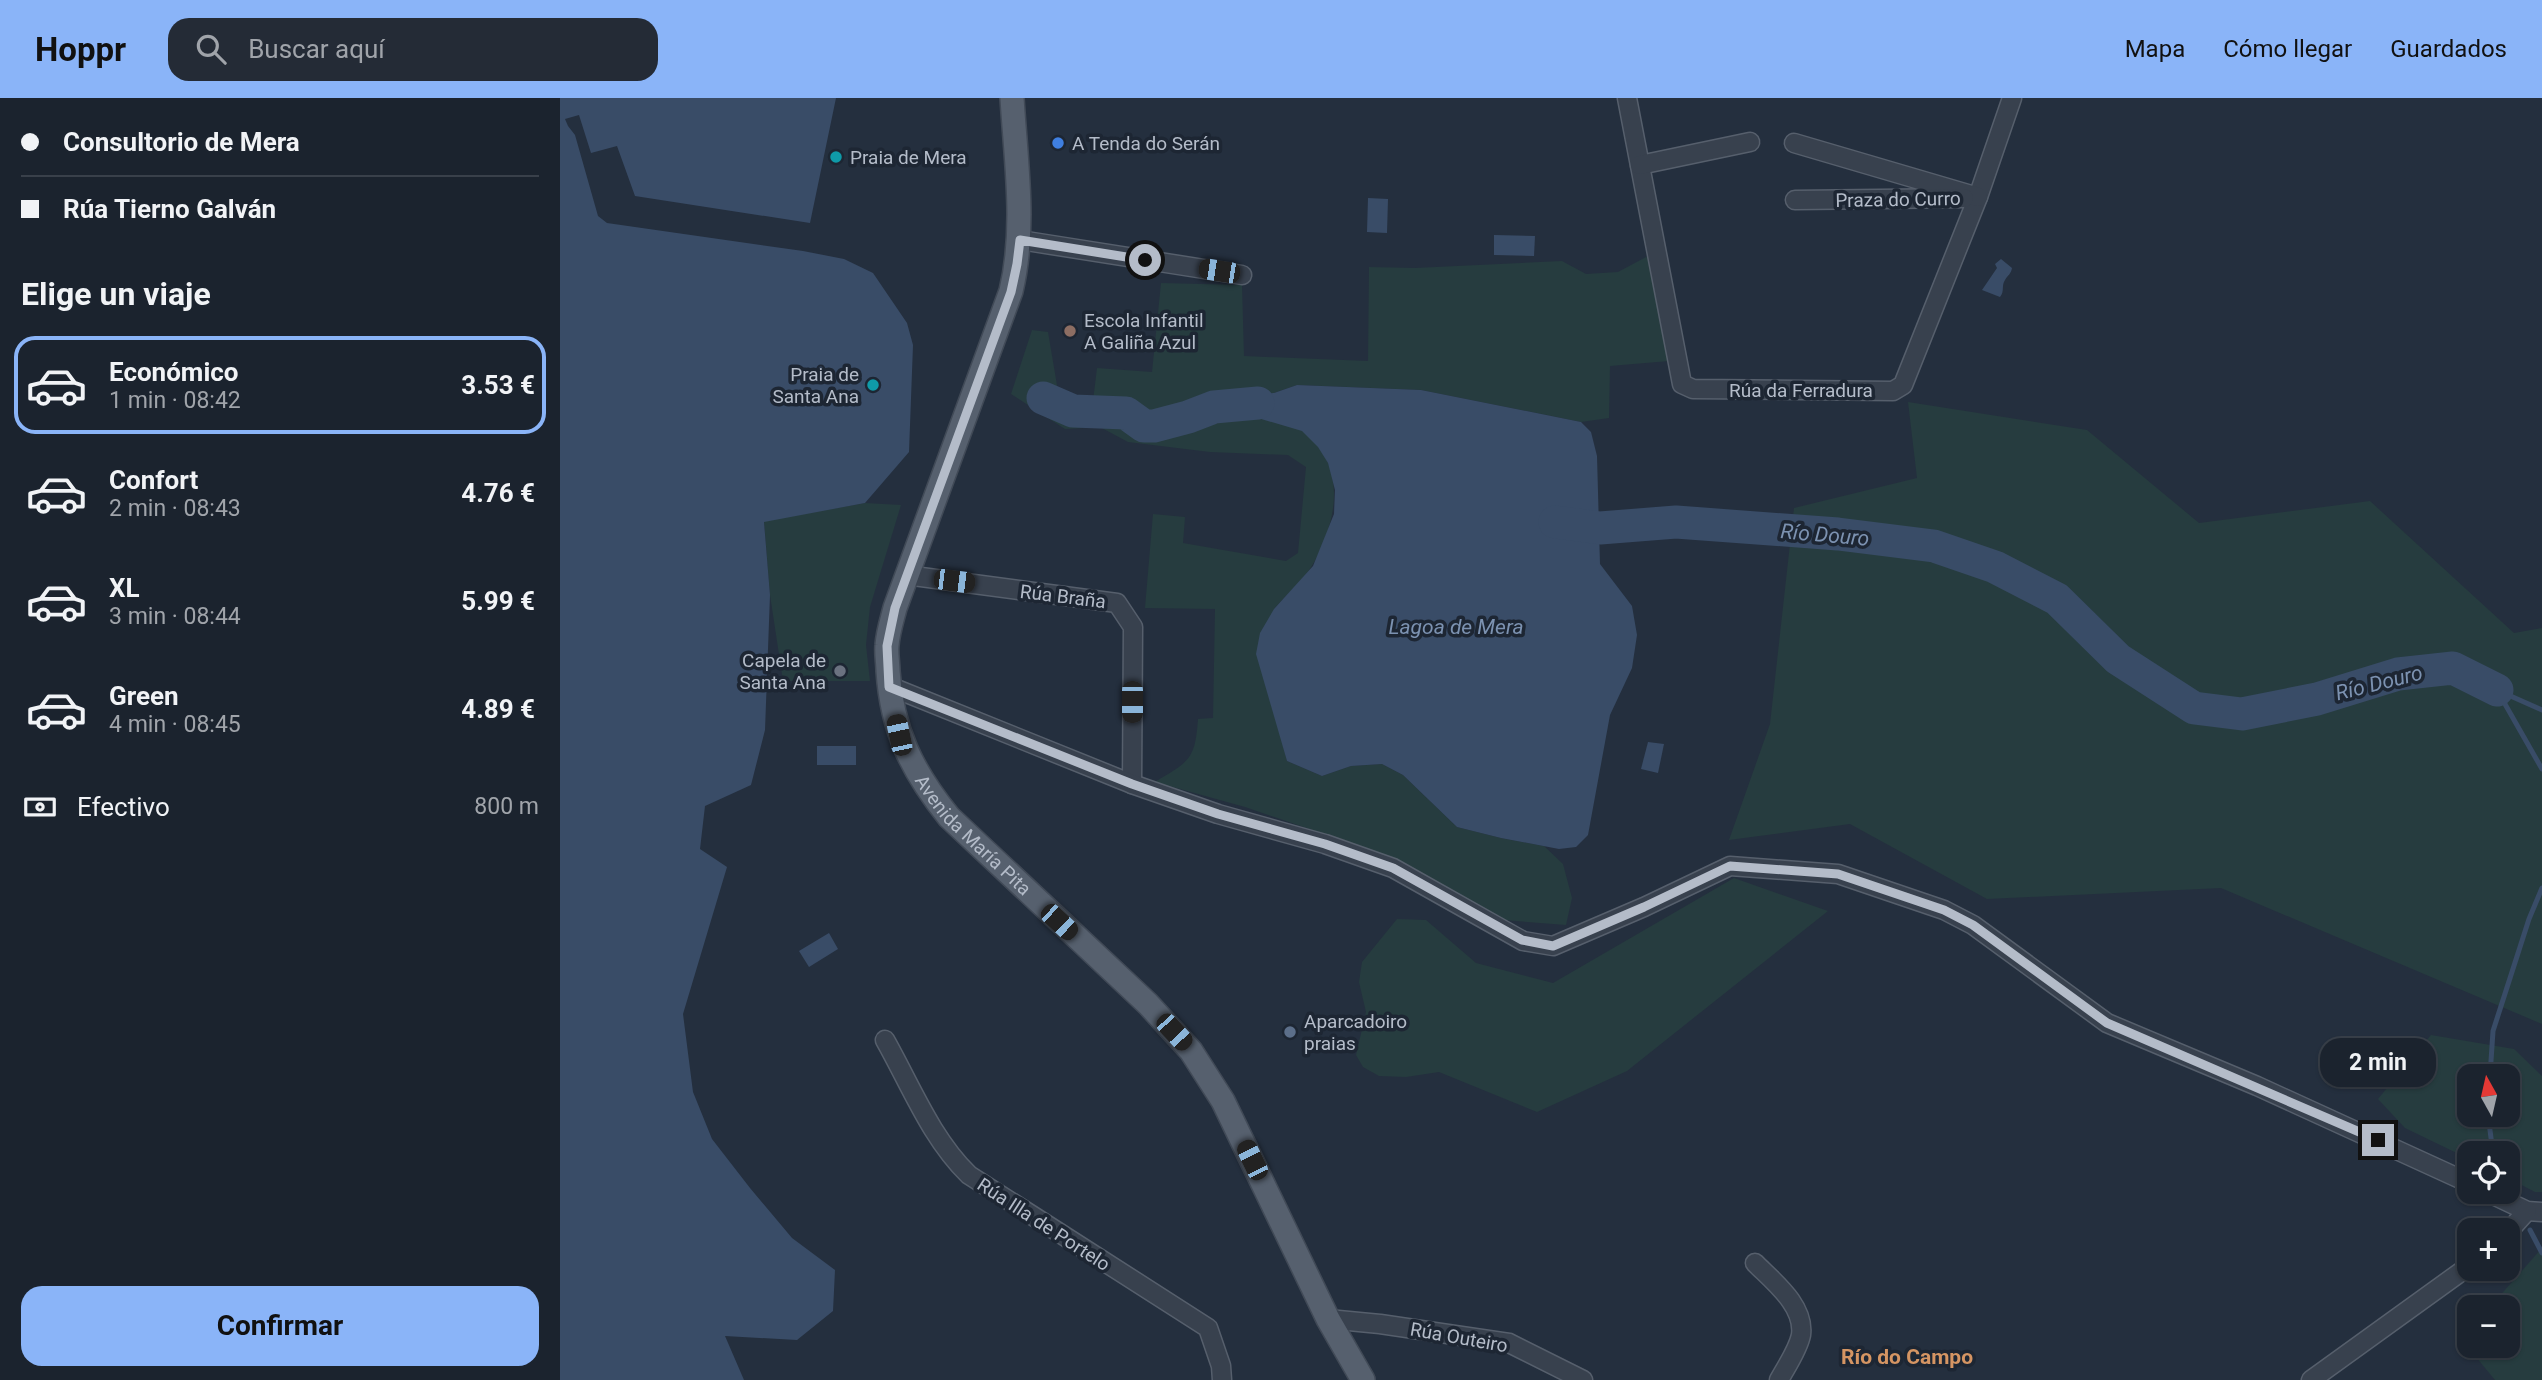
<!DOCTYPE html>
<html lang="es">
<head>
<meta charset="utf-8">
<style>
	body { margin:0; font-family:Roboto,sans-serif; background:#242b36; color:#f1f3f6; height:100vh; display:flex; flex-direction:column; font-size:26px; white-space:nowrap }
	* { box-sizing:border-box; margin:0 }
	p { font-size:23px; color:#a0a4aa }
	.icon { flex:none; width:38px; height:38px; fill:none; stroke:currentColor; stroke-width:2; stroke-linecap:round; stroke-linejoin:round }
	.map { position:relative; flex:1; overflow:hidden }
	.side { display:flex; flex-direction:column; background:#1b232e; width:560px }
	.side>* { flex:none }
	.hud { display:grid; align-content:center; height:154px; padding:0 21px; background:#1b232e }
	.needle { width:46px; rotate:352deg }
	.fabs { position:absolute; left:1897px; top:966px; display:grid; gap:14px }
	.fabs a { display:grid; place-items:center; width:63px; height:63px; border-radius:14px; background:#1b232e; box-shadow:0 2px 5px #0004,0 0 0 2px #39404a; font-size:35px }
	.end { position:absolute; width:32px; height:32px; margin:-16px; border:9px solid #b4bcc9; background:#111; box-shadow:0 0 0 4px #111 }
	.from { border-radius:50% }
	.bubble { position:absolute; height:49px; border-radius:21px; background:#1b232e; box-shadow:0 2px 5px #0004,0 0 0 2px #39404a; font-size:23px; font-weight:700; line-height:49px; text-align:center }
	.car { position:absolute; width:21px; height:42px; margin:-21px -10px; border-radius:9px; box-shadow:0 0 5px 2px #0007; background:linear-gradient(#222 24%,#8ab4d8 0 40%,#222 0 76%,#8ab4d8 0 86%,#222 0) }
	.hud b { display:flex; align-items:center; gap:24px; height:66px; font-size:26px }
	.hud b+b { border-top:2px solid #39404a }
	.hud i { width:18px; height:18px; background:#f1f3f6 }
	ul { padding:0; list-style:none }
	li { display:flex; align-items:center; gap:21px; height:98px; margin:0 14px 10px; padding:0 7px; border:4px solid transparent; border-radius:21px }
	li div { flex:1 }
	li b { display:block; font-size:26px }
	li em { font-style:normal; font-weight:700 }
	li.on { border-color:#8ab4f8 }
	li>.icon { width:63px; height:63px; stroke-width:1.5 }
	h2 { padding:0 21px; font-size:32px; line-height:84px }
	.pay { display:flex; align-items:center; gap:18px; height:77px; padding:0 21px; font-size:26px }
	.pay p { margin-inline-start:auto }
	.action { display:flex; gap:14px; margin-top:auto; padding:14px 21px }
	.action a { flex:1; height:80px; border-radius:21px; background:#8ab4f8; color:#111; font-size:28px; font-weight:700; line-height:80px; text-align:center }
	header { display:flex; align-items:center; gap:42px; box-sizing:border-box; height:98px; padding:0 35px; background:#8ab4f8; color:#111 }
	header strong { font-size:33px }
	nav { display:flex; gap:38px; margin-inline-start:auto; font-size:24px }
	.search { width:490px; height:63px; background:#242b36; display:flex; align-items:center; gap:18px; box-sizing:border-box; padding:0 24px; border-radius:21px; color:#a0a4aa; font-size:26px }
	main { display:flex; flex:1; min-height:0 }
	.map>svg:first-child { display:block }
</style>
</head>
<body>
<header>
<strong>Hoppr</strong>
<div class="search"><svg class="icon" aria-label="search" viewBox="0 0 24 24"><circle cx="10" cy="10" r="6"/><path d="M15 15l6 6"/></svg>Buscar aquí</div>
<nav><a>Mapa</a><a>Cómo llegar</a><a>Guardados</a></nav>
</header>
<main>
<section class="side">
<div class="hud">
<b><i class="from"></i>Consultorio de Mera</b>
<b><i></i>Rúa Tierno Galván</b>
</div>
<h2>Elige un viaje</h2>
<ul>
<li class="on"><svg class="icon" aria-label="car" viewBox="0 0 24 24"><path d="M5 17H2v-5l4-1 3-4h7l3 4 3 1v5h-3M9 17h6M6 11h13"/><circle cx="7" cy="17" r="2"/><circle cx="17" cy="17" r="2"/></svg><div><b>Económico</b><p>1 min · 08:42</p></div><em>3.53 €</em></li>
<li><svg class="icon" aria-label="car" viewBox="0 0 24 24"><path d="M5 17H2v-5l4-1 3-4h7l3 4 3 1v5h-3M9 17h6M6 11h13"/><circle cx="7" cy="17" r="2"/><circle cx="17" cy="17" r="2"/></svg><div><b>Confort</b><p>2 min · 08:43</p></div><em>4.76 €</em></li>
<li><svg class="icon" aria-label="car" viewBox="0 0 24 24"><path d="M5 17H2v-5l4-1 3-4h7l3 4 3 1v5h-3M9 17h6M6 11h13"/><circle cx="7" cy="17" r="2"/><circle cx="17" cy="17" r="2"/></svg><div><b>XL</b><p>3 min · 08:44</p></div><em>5.99 €</em></li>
<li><svg class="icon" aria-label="car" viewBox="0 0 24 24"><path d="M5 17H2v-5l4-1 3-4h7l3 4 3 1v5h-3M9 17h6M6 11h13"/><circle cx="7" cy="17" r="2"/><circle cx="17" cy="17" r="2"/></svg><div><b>Green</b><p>4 min · 08:45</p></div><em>4.89 €</em></li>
</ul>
<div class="pay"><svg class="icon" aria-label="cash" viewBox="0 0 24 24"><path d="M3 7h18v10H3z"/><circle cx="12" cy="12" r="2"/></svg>Efectivo<p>800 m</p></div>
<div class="action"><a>Confirmar</a></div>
</section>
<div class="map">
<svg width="1982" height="1282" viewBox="0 0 1982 1282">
	<rect width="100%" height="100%" fill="#242f3e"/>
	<g fill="#263c3f" fill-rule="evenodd">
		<path d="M1088,158L1109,263L1050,268L1049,320L1021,324L861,292L737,287L714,295L669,299L655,314C674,315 729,323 744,334C788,368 777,424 753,466C744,482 726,497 714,511L722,643L727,663L762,678L791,668L822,666L843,677L897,729L941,740L984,748L1003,766L1012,800L1006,827L930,821L888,796L793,746L685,709L595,684C629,663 635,663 638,621L653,620L655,511L585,510L593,416L625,419L623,445L726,463L738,455L746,369L728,357L650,354L568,344L540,329L505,331L451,296L472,232L488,234L498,293L533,303L537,270L592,274L601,185L682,187L684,258L808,263L809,169L855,170L1002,163L1026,176L1058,174Z"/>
		<path d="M1348,304L1527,332L1639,425L1810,403L1954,535L1982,530V926L1661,790L1427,801L1290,726L1169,742L1210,626L1234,410L1357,380Z"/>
		<path d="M305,405L341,407L310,509L306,547L310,583H223L210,497L204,423Z"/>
		<path d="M1174,780L1268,813L1067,973L977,1014L879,974L846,979L819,978L803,969L796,957L806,914L799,884L802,864L837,821L866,822L916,865L993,885Z"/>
		<path d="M1871,937L1954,951L1982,978V1094H1975L1948,1080V1055H1909V1061L1845,1030L1818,1001ZM1909,978H1948V1017H1909Z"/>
		<path d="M1982,1150V1282H1935L1902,1242L1909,1233V1248H1948V1209H1930Z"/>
	</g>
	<g fill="#394c67">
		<path d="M0,0H276L250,125L75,98L57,48L31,55L19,17L5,21L8,28L15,37L38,118L47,125L243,153L284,161L313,175L347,225L353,247L349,354L305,405L204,424L210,497L205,632L191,687L145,708L140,751L167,769L123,916L133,994L152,1041L190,1090L232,1140L275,1172L273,1213L237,1242L165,1238L184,1282H0Z"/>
		<path d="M808,100L828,101L827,135L807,134Z"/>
		<path d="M934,137L975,138L974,158L934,157Z"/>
		<path d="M1441,161L1452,170C1451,176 1448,177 1445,182C1441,188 1445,193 1440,199L1422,192L1437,170L1435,166Z"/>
		<path d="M737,287L861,292L1021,324L1031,334L1037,358L1040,466L1072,508L1077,537L1072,570L1050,617L1028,737L1016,749L999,751L941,740L897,729L843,677L822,666L791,668L762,678L727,663L696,556L700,535L714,511L753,468L774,416L775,392L768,365L758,349L742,333L681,315L655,314L653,305L669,299L714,295Z"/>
		<path d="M1088,644L1104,646L1098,675L1081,671Z"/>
		<rect x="257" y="648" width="39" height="19"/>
		<path d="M269,835L278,851L249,869L239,853Z"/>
	</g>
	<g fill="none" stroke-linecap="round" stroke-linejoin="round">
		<g stroke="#394c67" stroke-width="5">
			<path d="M1937,592L1982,671"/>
			<path d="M1937,592L1982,612"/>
			<path d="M1930,978L1933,933L1969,821L1982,790"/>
			<path d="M1928,1017L1933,1055"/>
			<path d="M1948,1089L1949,1090"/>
			<path d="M1970,1132L1982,1155"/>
		</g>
		<g stroke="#394c67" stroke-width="33">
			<path d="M483,300L513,313L566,315L584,328H594L628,319L654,309L698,305"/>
			<path d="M995,424L1040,430L1116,424L1278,436L1374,448L1435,469L1497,501L1558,561L1634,610L1682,616L1757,601L1838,576L1893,570L1937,592"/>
		</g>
		<g stroke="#565f6c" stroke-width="21">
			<g id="minor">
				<path d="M1067,0L1122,286L1133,291L1333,293L1343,287L1418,99L1452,0"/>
				<path d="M1234,45L1418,99"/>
				<path d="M1080,67L1190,44"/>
				<path d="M1235,102L1404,100"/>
				<path d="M460,142L682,177"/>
				<path d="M346,477L557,505L573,529L572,686"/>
				<path d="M329,588L572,686L658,716L765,746L833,770L963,843L993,848L1084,809L1170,768L1278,776L1384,812L1413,827L1547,925L1697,988L1909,1085"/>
				<path d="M325,942C351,988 371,1040 409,1077L648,1230L661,1268L662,1282"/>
				<path d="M1927,1094L1967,1113L1982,1114"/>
				<path d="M1948,1134L1967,1113"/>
				<path d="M1195,1165C1214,1184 1245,1208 1241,1237C1238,1252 1226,1269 1219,1282"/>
				<path d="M768,1221L820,1226L949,1245L1023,1282"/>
				<path d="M1751,1282L1909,1168"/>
			</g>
		</g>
		<g stroke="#414a57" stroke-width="26">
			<g id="major">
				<path id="s1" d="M452,0C456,65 466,130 451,193L335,510C332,522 328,534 327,547C326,555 328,565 328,573C332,633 352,673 389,719L588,906L631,953L663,1003L768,1221L803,1282"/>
			</g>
		</g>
		<use href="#minor" stroke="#38414e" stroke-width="18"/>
		<use href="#major" stroke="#56606e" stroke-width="23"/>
	</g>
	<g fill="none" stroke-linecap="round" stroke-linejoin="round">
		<path stroke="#b4bcc9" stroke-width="9" d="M585,162L460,142L457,166L451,194L335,510L327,548L329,589L572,686L658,716L765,746L833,770L962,842L993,848L1084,809L1170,768L1278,776L1384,812L1413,827L1547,925L1818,1042"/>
	</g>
	<circle fill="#3f7fe0" stroke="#1d2633" stroke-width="2.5" cx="498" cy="45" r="7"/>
	<g fill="#0f9aa8" stroke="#1d2633" stroke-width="2.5">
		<circle cx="276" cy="59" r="7"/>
		<circle cx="313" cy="287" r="7"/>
	</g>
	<circle fill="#8d6e63" stroke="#1d2633" stroke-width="2.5" cx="510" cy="233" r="7"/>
	<circle fill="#6b7280" stroke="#1d2633" stroke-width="2.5" cx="280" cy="573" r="7"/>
	<circle fill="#5c6f8a" stroke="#1d2633" stroke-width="2.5" cx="730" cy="934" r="7"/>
	<g text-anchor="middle" stroke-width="7" stroke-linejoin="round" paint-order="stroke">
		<g font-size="19" fill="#b4bcc9" stroke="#1d2633" text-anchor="start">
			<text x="512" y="52">A Tenda do Serán</text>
			<text x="290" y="66">Praia de Mera</text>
			<text x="524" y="229">Escola Infantil<tspan x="524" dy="22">A Galiña Azul</tspan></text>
			<text x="299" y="283" text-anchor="end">Praia de<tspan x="299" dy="22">Santa Ana</tspan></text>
			<text x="266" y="569" text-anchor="end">Capela de<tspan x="266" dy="22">Santa Ana</tspan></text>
			<text x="744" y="930">Aparcadoiro<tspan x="744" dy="22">praias</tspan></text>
		</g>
		<g font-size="19" fill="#b4bcc9" stroke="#1d2633">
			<text transform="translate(1338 101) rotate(-1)" y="7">Praza do Curro</text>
			<text x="1241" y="299">Rúa da Ferradura</text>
			<text transform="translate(503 498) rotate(7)" y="7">Rúa Braña</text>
			<text dy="7" stroke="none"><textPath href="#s1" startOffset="786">Avenida María Pita</textPath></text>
			<text transform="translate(484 1126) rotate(33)" y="7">Rúa Illa de Portelo</text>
			<text transform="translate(899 1239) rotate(10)" y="7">Rúa Outeiro</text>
		</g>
		<g font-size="21" font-style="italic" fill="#7c92b1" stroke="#1d2633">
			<text transform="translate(1265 437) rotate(5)" y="7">Río Douro</text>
			<text x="896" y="536">Lagoa de Mera</text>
			<text transform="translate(1819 585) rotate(-14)" y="7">Río Douro</text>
		</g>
		<g font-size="21" font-weight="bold" fill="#d59563" stroke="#1d2633">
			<text x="1347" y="1266">Río do Campo</text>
		</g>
	</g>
</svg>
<div class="fabs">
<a><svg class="needle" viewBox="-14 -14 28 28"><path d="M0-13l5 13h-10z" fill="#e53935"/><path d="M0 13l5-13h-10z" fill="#a0a4aa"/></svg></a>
<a><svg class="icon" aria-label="locate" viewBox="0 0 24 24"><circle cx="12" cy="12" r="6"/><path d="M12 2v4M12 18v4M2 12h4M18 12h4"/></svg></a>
<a>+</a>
<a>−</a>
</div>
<i class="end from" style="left:585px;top:162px"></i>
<i class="end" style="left:1818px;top:1042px"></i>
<div class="bubble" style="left:1760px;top:940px;width:116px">2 min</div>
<i class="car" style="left:659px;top:173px;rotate:279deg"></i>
<i class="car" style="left:394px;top:483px;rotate:97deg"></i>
<i class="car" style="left:572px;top:604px;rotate:180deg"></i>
<i class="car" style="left:339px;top:637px;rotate:348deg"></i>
<i class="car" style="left:499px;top:824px;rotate:133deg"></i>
<i class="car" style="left:614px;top:934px;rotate:137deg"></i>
<i class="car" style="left:692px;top:1062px;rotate:334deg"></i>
</div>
</main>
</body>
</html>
